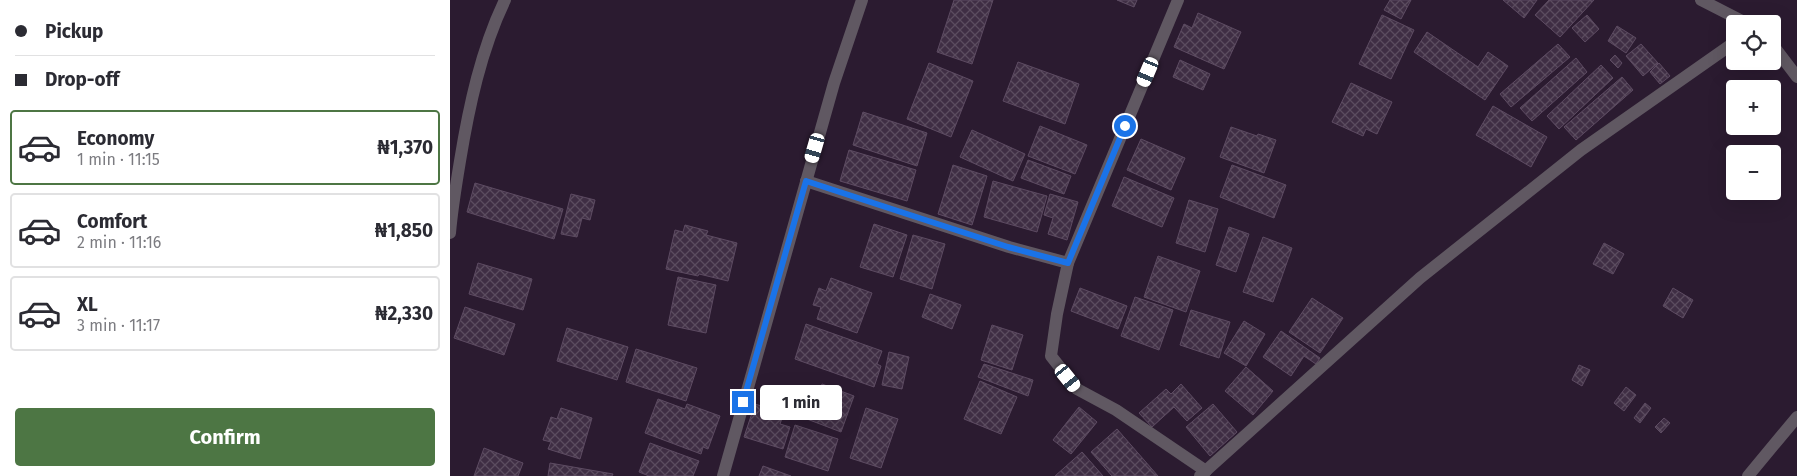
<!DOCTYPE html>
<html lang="en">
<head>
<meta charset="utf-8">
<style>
	body { margin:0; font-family:"Fira Sans",sans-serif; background:#f7f7f7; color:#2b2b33; height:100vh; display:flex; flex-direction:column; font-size:19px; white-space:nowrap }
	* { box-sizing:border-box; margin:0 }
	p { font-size:16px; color:#7c7c81 }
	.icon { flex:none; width:28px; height:28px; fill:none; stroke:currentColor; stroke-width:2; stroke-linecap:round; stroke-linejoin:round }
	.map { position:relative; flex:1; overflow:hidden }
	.details { display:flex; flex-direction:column; background:#fff; width:450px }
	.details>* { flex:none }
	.top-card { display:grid; align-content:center; height:110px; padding:0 15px; background:#fff }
	.tools { position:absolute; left:1276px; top:15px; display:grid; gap:10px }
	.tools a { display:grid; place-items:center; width:55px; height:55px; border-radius:5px; background:#fff; box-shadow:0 5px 20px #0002; font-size:25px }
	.end { position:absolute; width:22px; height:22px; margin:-11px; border:6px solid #1a73e8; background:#fff; box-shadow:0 0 0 2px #fff }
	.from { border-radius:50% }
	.bubble { position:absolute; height:35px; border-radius:5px; background:#fff; box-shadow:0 5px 20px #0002; font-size:16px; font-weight:700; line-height:35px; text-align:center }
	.car { position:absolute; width:15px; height:30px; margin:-15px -8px; border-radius:6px; box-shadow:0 0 4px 1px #0007; background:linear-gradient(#fff 24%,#345 0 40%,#fff 0 76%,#345 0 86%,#fff 0) }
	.top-card b { display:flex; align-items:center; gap:18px; height:48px; font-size:19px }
	.top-card b+b { border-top:1px solid #e1e1e2 }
	.top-card i { width:12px; height:12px; background:#2b2b33 }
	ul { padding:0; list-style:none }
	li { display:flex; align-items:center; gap:15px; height:75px; margin:0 10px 8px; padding:0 5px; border:2px solid #e1e1e2; border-radius:5px }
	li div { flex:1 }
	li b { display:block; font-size:19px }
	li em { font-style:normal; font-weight:700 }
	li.selected { border-color:#4d7644 }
	li>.icon { width:45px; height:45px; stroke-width:1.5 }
	.cta { display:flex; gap:10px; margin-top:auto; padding:10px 15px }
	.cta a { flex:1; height:58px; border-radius:5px; background:#4d7644; color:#fff; font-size:20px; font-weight:700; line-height:58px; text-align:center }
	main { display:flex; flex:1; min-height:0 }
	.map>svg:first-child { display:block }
</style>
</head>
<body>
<main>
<section class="details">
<div class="top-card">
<b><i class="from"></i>Pickup</b>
<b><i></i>Drop-off</b>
</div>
<ul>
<li class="selected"><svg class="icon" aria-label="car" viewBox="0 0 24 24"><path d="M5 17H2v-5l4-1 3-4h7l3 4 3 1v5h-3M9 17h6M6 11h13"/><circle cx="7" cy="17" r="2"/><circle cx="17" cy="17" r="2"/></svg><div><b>Economy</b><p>1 min · 11:15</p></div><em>₦1,370</em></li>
<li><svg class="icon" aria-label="car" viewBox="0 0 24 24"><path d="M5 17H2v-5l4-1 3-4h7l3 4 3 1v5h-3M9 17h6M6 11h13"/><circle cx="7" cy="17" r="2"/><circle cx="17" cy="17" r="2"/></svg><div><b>Comfort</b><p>2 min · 11:16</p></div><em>₦1,850</em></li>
<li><svg class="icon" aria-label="car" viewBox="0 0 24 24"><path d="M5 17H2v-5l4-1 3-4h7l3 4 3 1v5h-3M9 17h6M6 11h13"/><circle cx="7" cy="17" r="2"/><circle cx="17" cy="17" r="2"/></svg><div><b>XL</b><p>3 min · 11:17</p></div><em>₦2,330</em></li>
</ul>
<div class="cta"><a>Confirm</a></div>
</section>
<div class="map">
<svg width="1347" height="476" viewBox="0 0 1347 476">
	<defs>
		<pattern id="building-cross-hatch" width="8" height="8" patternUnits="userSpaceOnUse" patternTransform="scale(1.25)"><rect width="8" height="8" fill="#3f2e44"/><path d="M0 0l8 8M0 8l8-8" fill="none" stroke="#5b4c5f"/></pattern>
	</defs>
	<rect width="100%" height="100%" fill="#2b1b30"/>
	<g fill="url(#building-cross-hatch)" stroke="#5d4b62">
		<path d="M504,0H543L522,64L487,52Z"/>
		<path d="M667,0H687L684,7Z"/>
		<path d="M940,0H961L951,19L934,10Z"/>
		<path d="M1053,0H1087L1074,18Z"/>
		<path d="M1099,0H1144L1110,37L1085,15Z"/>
		<path d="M748,13L791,32L774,69L724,47L734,24L742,28Z"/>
		<path d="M932,15L964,30L941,79L909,64Z"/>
		<path d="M1137,15L1149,29L1135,42L1122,28Z"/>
		<path d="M1167,26L1186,38L1176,53L1158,41Z"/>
		<path d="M977,32L1028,67L1038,52L1058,66L1035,100L964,52Z"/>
		<path d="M1108,44L1120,57L1061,107L1050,94Z"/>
		<path d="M1191,44L1208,63L1193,76L1176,56Z"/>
		<path d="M1165,55L1172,63L1168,68L1160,60Z"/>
		<path d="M1126,58L1137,72L1082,121L1070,108Z"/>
		<path d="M730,60L760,74L753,90L723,77Z"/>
		<path d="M568,62L629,84L615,124L553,101Z"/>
		<path d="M479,63L523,81L501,137L457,119Z"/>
		<path d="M1209,63L1220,76L1210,84L1200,72Z"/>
		<path d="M1151,65L1163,78L1109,129L1097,116Z"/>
		<path d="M1172,77L1183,90L1126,140L1114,127Z"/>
		<path d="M901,83L942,102L927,134L916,129L913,136L882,122Z"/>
		<path d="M1043,106L1097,137L1081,167L1026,135Z"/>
		<path d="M413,112L477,133L467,166L403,145Z"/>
		<path d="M590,126L637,145L625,174L578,156Z"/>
		<path d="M781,127L807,136L808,134L826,140L814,173L770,157Z"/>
		<path d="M522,130L575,154L563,181L510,157Z"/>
		<path d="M691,139L735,158L721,190L677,170Z"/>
		<path d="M399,150L466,170L457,201L390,181Z"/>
		<path d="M578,160L621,176L614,194L571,178Z"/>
		<path d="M503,165L537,176L522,225L488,214Z"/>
		<path d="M782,165L836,185L824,218L770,197Z"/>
		<path d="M674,177L724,198L712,227L662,206Z"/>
		<path d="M543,181L597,196L587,232L534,217Z"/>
		<path d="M25,183L113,209L104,239L17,212Z"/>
		<path d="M121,194L145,200L140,220L132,218L127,237L111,234Z"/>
		<path d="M600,194L628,202L617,240L598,234L603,218L594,215Z"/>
		<path d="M739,200L768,209L755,252L726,243Z"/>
		<path d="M424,224L457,235L443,277L410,267Z"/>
		<path d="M235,225L258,231L256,235L287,243L278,281L249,274L248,276L216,269L225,230L233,232Z"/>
		<path d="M779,227L799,234L786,272L766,265Z"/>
		<path d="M463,235L495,244L482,289L450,279Z"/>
		<path d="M813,237L842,248L823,302L793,292Z"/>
		<path d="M1154,243L1174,254L1163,274L1143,264Z"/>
		<path d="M708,256L750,271L736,312L694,297Z"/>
		<path d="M28,263L82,279L73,310L19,294Z"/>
		<path d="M228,277L266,285L256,333L218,325Z"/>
		<path d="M381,278L422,293L407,333L367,319L371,307L363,305L369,288L376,291Z"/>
		<path d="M630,288L677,306L668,329L621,311Z"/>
		<path d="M1223,288L1243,300L1233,318L1213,306Z"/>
		<path d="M480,294L511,305L502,329L472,317Z"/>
		<path d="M685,297L723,310L709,350L671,336Z"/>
		<path d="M862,298L893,318L870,353L839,332Z"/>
		<path d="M15,307L65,324L54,355L4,338Z"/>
		<path d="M741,310L780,322L769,358L730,345Z"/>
		<path d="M794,321L815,334L796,366L774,353Z"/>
		<path d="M356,324L432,351L427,364L431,366L424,387L345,359Z"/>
		<path d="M542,325L573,335L562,370L531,360Z"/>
		<path d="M117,328L178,347L167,380L107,361Z"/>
		<path d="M831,331L870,358L866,364L854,356L841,376L813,357Z"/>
		<path d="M186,349L247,368L236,401L176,382Z"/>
		<path d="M439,352L459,357L452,389L432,385Z"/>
		<path d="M534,364L583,380L578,396L528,377Z"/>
		<path d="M1129,365L1140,370L1132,386L1122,380Z"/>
		<path d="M796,367L823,391L803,415L775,391Z"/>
		<path d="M530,381L567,397L551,434L514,419Z"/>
		<path d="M372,384L404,396L391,432L349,416L360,389L369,392Z"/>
		<path d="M731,384L752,408L737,421L724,407L702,427L689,413L716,389L721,394Z"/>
		<path d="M1176,387L1186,395L1174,411L1164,403Z"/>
		<path d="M208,399L235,409L237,404L270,416L258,449L253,447L251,454L195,433Z"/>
		<path d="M1195,403L1201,408L1190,423L1184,418Z"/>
		<path d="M305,404L334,413L330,424L340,427L333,449L294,437Z"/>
		<path d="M763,404L787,432L760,456L736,427Z"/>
		<path d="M629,407L647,422L621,454L603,440Z"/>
		<path d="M111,408L142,418L130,459L98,449L101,442L93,440L101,417L107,419Z"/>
		<path d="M416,408L448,419L431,468L400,458Z"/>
		<path d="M1214,418L1220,423L1211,433L1205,427Z"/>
		<path d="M345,425L388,439L378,471L335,457Z"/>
		<path d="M667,429L708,476H662L641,452Z"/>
		<path d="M200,443L249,461L243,476H199L189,472Z"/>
		<path d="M34,448L73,463L68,476H24Z"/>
		<path d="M632,452L653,476H605Z"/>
		<path d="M100,463L163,474L162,476H98Z"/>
		<path d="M313,466L341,476H309Z"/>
	</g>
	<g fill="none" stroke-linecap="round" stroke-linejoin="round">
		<g stroke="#605862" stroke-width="12">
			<path d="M1251,0L1298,24"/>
			<path d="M1322,44L1347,77"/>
			<path d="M356,181L559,247L618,263L728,0"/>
			<path d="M0,233C2,209 6,185 10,161C19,106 31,50 55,0"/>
			<path d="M618,263L607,314L601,356L627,389L666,410L756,471"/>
			<path d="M273,476L384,83L412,0"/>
			<path d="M750,476L970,278L1131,150L1285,42"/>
			<path d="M1298,476L1347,417"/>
		</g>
	</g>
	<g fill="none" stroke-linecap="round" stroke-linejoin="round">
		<path stroke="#1a73e8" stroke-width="6" d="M293,402L356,181L558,247L618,263L675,126"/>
	</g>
</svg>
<div class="tools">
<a><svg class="icon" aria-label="locate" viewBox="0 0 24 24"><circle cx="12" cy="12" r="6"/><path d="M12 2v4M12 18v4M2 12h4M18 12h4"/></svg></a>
<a>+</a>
<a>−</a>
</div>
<i class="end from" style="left:675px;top:126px"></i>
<i class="end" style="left:293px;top:402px"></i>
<div class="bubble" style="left:310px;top:385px;width:82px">1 min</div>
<i class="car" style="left:698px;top:72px;rotate:203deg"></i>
<i class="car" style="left:365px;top:148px;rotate:196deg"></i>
<i class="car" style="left:618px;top:378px;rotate:141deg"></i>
</div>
</main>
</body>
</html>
